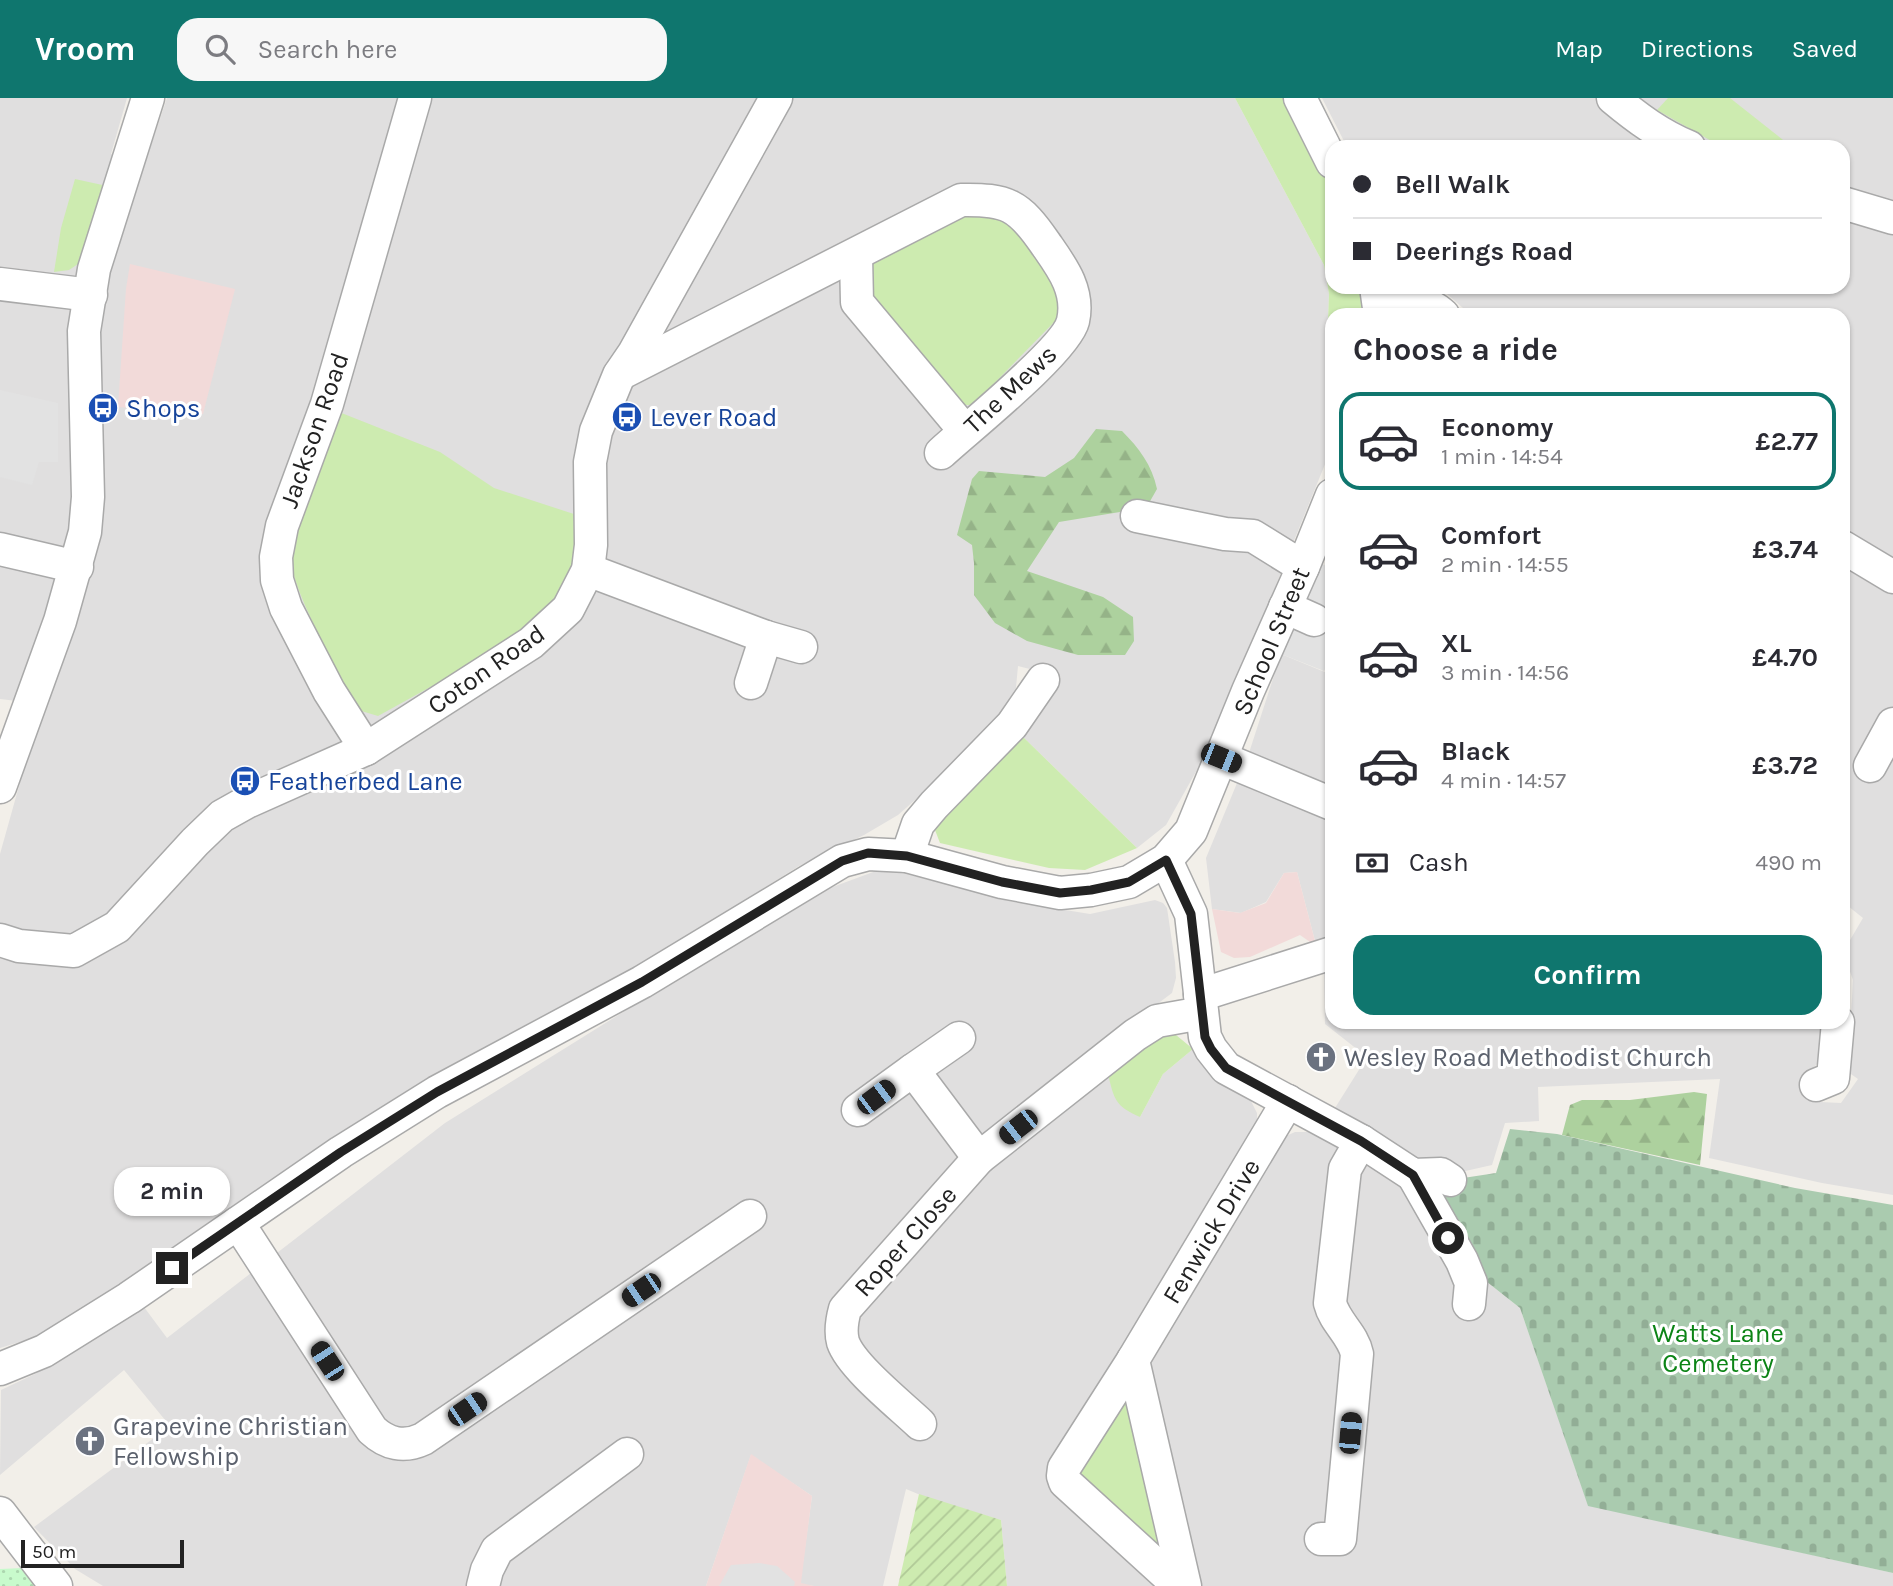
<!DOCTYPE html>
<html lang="en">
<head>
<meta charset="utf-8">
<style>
	body { margin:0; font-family:Karla,sans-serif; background:#f7f7f7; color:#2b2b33; height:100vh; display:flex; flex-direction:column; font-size:26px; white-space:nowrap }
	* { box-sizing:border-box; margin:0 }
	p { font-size:23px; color:#7c7c81 }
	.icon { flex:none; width:38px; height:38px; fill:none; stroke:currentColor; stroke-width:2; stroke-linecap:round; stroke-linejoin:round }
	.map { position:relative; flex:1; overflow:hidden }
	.drawer { position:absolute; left:1325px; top:210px; width:525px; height:721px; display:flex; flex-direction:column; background:#fff; border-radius:21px; box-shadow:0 2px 5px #0004 }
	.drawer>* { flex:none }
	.guide { position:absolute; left:1325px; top:42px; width:525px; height:154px; border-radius:21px; box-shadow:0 2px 5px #0004; display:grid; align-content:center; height:154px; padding:0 28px; background:#fff }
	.scale { position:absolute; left:21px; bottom:18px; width:163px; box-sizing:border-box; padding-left:7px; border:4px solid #222; border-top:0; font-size:19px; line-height:24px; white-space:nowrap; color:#222; -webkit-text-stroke:5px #fff; paint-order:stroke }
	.end { position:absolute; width:32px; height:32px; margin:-16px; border:9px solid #222; background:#fff; box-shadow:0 0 0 4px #fff }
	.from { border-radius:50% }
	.bubble { position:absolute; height:49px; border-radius:21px; background:#fff; box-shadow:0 2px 5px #0004; font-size:23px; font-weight:700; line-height:49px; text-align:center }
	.car { position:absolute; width:21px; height:42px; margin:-21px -10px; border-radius:9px; box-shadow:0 0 5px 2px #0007; background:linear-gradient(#222 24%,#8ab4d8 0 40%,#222 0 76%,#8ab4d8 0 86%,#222 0) }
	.guide b { display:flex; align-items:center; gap:24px; height:66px; font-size:26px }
	.guide b+b { border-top:2px solid #e1e1e2 }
	.guide i { width:18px; height:18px; background:#2b2b33 }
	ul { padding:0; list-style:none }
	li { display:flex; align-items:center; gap:21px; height:98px; margin:0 14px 10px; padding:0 14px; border:4px solid transparent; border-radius:21px }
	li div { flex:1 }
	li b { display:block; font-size:26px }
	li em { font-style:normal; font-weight:700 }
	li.current { border-color:#0f766e }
	li>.icon { width:63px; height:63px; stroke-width:1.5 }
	h2 { padding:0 28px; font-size:32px; line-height:84px }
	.pay { display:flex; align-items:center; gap:18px; height:77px; padding:0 28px; font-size:26px }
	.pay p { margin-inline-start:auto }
	.primary-button { display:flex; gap:14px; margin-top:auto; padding:14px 28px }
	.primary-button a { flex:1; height:80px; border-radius:21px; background:#0f766e; color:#fff; font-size:28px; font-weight:700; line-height:80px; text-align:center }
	header { display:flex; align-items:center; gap:42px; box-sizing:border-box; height:98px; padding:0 35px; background:#0f766e; color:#fff }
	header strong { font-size:33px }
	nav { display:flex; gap:38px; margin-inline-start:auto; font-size:24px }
	.search { width:490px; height:63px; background:#f7f7f7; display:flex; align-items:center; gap:18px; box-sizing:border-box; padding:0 24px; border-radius:21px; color:#7c7c81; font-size:26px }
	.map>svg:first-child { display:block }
</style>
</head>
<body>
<header>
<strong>Vroom</strong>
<div class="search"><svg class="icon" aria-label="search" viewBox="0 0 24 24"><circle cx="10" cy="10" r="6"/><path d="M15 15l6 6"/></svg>Search here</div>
<nav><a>Map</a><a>Directions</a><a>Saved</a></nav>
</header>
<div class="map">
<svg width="1893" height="1488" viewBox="0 0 1893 1488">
	<defs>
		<pattern id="forest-firs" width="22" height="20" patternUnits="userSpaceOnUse" patternTransform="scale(1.75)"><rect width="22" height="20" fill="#add19e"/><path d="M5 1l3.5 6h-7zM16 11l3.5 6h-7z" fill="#95b388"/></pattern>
		<pattern id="cemetery-stones" width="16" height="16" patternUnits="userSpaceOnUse" patternTransform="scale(1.75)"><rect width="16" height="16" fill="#aacbaf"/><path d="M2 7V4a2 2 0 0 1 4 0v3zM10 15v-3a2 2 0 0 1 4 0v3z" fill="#92ae96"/></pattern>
		<pattern id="park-dots" width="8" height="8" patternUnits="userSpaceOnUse" patternTransform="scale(1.75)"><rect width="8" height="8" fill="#c8facc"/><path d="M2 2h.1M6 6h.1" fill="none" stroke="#acd6af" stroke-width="1.8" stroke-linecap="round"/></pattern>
		<pattern id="garden-furrows" width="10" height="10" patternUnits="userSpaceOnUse" patternTransform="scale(1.75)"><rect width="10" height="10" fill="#cdebb0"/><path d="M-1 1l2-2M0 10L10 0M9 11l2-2" fill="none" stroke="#b0c997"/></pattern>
	</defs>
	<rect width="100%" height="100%" fill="#f2efe9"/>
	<g fill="#e0dfdf">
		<path d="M0,0H127L111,56L144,68L167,0H1235L1324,167L1329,196L1325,301L1332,305V349L1211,647L1166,727L1137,750L1018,634L1061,579L1018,568L1015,600L1006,622L898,717L864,737L799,768L629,875L421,985L243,1101L112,1193L36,1239L0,1250V756L42,606L0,601Z"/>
		<path d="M1322,0H1893V466L1843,437V217H1471L1439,189H1843V49H1347Z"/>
		<path d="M1843,465L1893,492V1097L1822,1085L1709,1060L1720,981L1538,989L1539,1023L1505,1025L1492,1067L1461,1074L1435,1071L1335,1010L1367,959L1325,926L1324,868L1332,866V924H1830L1822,961L1807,976L1820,1004L1841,1005L1858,981L1848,974L1853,882L1843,854L1863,820L1843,804Z"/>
		<path d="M1281,556L1332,577V840L1315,843L1297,774L1284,775L1266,804L1241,815L1212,811L1206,760L1247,661Z"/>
		<path d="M884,770L1009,803L1090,816L1155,802L1163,805L1167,810L1175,864L1176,880L1172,895L1041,993L1108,976L1140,1019L1163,976L1193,951L1209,975L1251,1003L1257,1015V1027L1202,1116L1284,1039L1295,1034H1311L1369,1062L1399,1084L1454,1181L1453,1211L1485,1212L1482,1180L1520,1210L1588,1407L1893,1475V1488H1007L1001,1422L935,1403L906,1391L883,1488H814L800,1486L812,1398L751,1357L706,1488H103L75,1471L34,1429L170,1328L124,1272L0,1377L1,1292L35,1276L144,1209L167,1240L445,1025L811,797Z"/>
	</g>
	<g fill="#f2dad9">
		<path d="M130,166L235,191L203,316L118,309L126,191Z"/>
		<path d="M1297,774L1315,843L1310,844L1300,837L1250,859L1234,860L1221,854L1212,811L1240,815L1266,805L1284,775Z"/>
		<path d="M751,1356L812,1398L801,1485L814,1488H706Z"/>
	</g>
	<g fill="#cdebb0">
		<path d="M1235,0H1284L1324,70L1332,90V189H1362L1361,217H1332V305L1325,301L1329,196L1324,167Z"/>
		<path d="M1668,0H1730L1792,49H1722L1657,12Z"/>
		<path d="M75,81L107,88L81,164L69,172L54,174L61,130Z"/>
		<path d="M992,109L1032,141L1066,212L973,307H957L863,191L866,161L923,128Z"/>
		<path d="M339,314L440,354L494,390L580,418L586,438L563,499L483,560L378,618L358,612C341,578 289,489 290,455C290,412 323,354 339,314Z"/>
		<path d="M1018,634L1137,750L1085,772L1049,770L940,745L935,732L937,719Z"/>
		<path d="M1162,936L1176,937L1193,951L1163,976L1140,1019C1115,1008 1114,1001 1108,976Z"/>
		<path d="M1123,1289L1159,1449L1077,1378Z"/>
	</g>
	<g fill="url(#forest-firs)">
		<path d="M1096,331L1122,333C1139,350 1152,367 1157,391L1149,405L1126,413L1059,424L1027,473L1103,499L1133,519L1134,543L1125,557H1078L1027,543L995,525L974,497V465L972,447L957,437L972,381L979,373L1045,379L1074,360Z"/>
		<path d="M1694,994L1707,996L1700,1067L1562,1037L1570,1007L1582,1002H1630Z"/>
	</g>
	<path fill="url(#cemetery-stones)" d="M1510,1031L1557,1036L1795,1090L1893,1107V1475L1588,1408L1520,1210L1482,1180L1429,1091L1450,1082L1496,1075Z"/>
	<path fill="url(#park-dots)" d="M23,1470L42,1488H0V1471Z"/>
	<path fill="url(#garden-furrows)" d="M919,1396L1001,1422L1007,1488H898Z"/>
	<g fill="#e2e2e2">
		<path d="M0,292L58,305V364H39L32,387L0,379Z"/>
		<path d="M1322,466L1332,470V496L1329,503L1332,505V559L1324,573L1281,556Z"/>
		<path d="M759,1465L777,1468L795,1484L794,1488H719L731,1467Z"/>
	</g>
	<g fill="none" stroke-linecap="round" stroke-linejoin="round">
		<g stroke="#a9a9a9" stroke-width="35">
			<g id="minor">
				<path d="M1300,0L1332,64"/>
				<path d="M1613,0C1637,20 1660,37 1689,49"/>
				<path d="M1843,105L1893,120"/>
				<path d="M856,158L857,204L965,333"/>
				<path d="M0,186L91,197"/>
				<path d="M1376,189L1380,217"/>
				<path d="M1391,217C1407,202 1427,202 1443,217"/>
				<path d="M620,276L961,102C1007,101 1019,107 1045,145C1061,168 1080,192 1073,223C1066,252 967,331 941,355"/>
				<path d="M1137,418L1225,436L1253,438L1303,469"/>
				<path d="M1843,449L1893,479"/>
				<path d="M0,451L77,469"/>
				<path d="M588,472L766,539L801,549"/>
				<path d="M1285,509L1314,522"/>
				<path d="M751,585L766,539"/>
				<path d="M366,651L329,593L286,510L277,482L276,459L282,428L327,306L415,0"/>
				<path d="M1221,660L1332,706"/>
				<path d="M1870,668L1893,626"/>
				<path d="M0,689L60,523L85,434L88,399L84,233L94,171L148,0"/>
				<path d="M907,758L918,726L934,707L1012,627L1043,582"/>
				<path d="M1166,762L1191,816L1205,939L1211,951L1226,970L1361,1043L1413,1077L1441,1076L1450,1082"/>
				<path d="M0,842L19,848L74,853L117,829L195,744L222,718L247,704L366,651L531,545L568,511L588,472L591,447L590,364L596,333L619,277L634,255L776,0"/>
				<path d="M1200,897L1332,855"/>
				<path d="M913,972L959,940"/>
				<path d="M1816,987L1833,980L1838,924"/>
				<path d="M858,1012L913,972L979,1060"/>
				<path d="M1413,1077L1462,1163L1471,1185L1469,1206"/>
				<path d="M238,1125L372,1332C387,1346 404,1350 423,1341L750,1118"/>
				<path d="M1133,1262L1064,1370L1063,1378L1065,1384L1179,1488"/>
				<path d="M0,1271L44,1253L129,1200L341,1054L437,994L642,884L842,763L868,756L907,758L1002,784L1060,795L1091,792L1129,784L1166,762L1191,733L1248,593L1303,469L1332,397"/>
				<path d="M920,1326C900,1307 851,1268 843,1244C840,1233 842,1222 845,1211L979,1060L1135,937L1157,923L1202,915"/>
				<path d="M0,1415L56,1488"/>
				<path d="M1321,1441H1340L1357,1256C1353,1236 1335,1225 1330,1205L1345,1071L1361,1043"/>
				<path d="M483,1488L487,1472L497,1452L627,1356"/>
				<path d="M1185,1488L1133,1262L1288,1003"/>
			</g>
		</g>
		<use href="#minor" stroke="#fff" stroke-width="32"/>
	</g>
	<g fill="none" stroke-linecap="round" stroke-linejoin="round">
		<path stroke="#222" stroke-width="9" d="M172,1170L341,1054L437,994L642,884L842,763L868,755L907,758L1002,784L1060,795L1091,792L1129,784L1166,762L1191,816L1205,939L1211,951L1226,970L1361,1043L1413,1077L1448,1140"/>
	</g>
	<defs>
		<g id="bus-disc" transform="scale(1.575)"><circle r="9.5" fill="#1a4fb4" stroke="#fff"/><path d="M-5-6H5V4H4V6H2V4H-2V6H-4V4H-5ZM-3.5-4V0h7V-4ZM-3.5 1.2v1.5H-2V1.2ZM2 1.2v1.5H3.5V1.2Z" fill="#fff"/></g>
		<g id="church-disc" transform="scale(1.575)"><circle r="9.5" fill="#6b7280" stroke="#fff"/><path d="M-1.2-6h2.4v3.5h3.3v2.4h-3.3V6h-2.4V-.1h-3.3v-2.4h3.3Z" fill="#fff"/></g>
	</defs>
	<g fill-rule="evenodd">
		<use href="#bus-disc" x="103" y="310"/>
		<use href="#bus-disc" x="627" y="319"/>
		<use href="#bus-disc" x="245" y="683"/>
		<use href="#church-disc" x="1321" y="959"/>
		<use href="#church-disc" x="90" y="1343"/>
	</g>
	<g text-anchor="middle" stroke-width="6" stroke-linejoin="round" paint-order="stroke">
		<g font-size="26" fill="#222" stroke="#fff">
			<text transform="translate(1010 291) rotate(-43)" y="9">The Mews</text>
			<text transform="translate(314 332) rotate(-71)" y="9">Jackson Road</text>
			<text transform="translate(1271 543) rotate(-67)" y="9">School Street</text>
			<text transform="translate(486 571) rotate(-35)" y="9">Coton Road</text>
			<text transform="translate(1211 1133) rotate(-59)" y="9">Fenwick Drive</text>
			<text transform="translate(905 1143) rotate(-48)" y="9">Roper Close</text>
		</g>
		<g font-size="26" fill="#164399" stroke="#fff" text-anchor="start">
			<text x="126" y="319">Shops</text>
			<text x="650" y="328">Lever Road</text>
			<text x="268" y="692">Featherbed Lane</text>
		</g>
		<g font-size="26" fill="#5b616d" stroke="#fff" text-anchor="start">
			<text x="1344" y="968">Wesley Road Methodist Church</text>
			<text x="113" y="1337">Grapevine Christian<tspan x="113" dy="30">Fellowship</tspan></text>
		</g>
		<g font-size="26" fill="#0c8416" stroke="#fff">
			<text x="1718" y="1244">Watts Lane<tspan x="1718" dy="30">Cemetery</tspan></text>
		</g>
	</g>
</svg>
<div class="scale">50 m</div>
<i class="end from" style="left:1448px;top:1140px"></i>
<i class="end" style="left:172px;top:1170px"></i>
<div class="bubble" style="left:114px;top:1069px;width:116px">2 min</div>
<i class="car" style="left:1221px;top:660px;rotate:112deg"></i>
<i class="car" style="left:876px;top:999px;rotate:53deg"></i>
<i class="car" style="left:1018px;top:1029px;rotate:232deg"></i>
<i class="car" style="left:641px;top:1192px;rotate:236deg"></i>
<i class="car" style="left:327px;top:1263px;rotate:327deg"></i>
<i class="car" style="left:467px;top:1311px;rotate:56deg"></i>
<i class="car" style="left:1350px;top:1335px;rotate:5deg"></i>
<div class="guide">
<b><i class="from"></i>Bell Walk</b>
<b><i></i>Deerings Road</b>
</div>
<section class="drawer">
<h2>Choose a ride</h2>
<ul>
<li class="current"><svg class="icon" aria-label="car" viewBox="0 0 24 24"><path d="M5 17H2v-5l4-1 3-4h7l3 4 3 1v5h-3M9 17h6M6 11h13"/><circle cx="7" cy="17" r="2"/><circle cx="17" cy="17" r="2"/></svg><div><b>Economy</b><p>1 min · 14:54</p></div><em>£2.77</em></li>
<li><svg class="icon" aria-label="car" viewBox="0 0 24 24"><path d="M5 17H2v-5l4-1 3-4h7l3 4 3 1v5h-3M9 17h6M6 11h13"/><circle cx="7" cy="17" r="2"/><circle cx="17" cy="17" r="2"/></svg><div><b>Comfort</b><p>2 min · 14:55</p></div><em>£3.74</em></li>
<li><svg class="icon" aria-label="car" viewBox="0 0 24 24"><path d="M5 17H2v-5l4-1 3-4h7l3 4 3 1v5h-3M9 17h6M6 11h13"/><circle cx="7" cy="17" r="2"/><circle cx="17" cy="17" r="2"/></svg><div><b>XL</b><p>3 min · 14:56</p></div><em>£4.70</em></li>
<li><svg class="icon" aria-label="car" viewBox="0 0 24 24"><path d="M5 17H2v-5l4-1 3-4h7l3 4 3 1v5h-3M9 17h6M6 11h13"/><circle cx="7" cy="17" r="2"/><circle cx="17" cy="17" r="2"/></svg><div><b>Black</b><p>4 min · 14:57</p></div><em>£3.72</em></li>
</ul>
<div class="pay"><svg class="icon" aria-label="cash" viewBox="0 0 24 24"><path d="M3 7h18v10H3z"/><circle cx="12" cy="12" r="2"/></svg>Cash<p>490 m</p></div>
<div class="primary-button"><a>Confirm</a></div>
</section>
</div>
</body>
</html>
